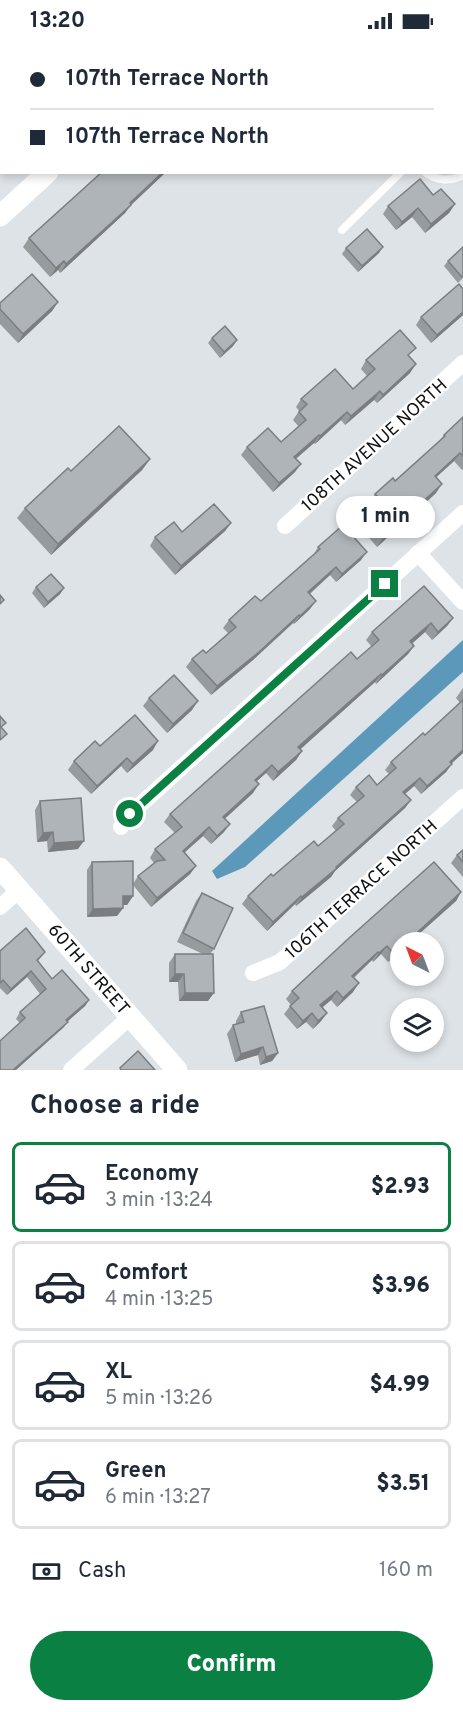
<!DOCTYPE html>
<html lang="en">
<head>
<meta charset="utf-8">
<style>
	body { margin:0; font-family:Overpass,sans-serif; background:#f2f2f3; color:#1f2937; height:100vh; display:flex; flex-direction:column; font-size:22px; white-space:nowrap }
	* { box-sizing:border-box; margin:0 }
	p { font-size:20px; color:#747a83 }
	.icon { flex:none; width:33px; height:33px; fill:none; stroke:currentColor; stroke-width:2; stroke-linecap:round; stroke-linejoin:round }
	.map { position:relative; height:1028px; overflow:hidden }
	.details { display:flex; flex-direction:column; background:#fff; flex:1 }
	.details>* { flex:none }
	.hud { position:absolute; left:0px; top:0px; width:464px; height:132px; box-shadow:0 3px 9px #0003; display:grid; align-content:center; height:132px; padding:0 30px; background:#fff }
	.needle { width:39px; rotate:318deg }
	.tools { position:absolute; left:390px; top:890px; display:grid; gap:12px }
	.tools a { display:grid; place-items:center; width:54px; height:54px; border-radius:50%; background:#fff; box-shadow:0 3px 9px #0003; font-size:30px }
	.end { position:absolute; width:27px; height:27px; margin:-14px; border:8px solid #0b8043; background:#fff; box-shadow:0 0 0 3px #fff }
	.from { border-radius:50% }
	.bubble { position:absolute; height:42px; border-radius:21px; background:#fff; box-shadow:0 3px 9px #0003; font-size:20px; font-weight:800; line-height:42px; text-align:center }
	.hud b { display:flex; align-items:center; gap:21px; height:57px; font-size:22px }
	.hud b+b { border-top:2px solid #e0e1e3 }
	.hud i { width:15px; height:15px; background:#1f2937 }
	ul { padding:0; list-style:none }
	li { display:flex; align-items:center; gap:18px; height:90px; margin:0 12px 9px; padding:0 18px; border:3px solid #e0e1e3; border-radius:9px }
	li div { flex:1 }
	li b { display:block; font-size:22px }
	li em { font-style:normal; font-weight:800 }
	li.selected { border-color:#0b8043 }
	li>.icon { width:54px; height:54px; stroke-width:1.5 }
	h2 { padding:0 30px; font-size:27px; line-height:72px }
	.pay { display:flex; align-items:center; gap:15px; height:66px; padding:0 30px; font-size:22px }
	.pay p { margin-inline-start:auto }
	.cta { display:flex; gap:12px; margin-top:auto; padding:12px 30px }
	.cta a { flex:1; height:69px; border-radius:36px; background:#0b8043; color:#fff; font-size:24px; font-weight:800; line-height:69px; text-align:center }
	.status { display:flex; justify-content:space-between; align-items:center; height:42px; padding:0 30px; background:#fff; direction:ltr }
	.status svg { height:16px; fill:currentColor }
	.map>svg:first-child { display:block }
</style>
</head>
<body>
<div class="status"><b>13:20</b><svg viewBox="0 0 49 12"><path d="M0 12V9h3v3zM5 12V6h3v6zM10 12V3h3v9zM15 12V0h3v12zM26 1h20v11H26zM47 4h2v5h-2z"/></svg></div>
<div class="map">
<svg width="463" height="1028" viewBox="0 0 463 1028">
	<rect width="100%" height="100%" fill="#dee3e7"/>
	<path fill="#5b98ba" d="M463,598V630L245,825L217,837L212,829Z"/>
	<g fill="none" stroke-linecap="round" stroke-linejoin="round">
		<g stroke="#fff" stroke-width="8">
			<path d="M425,130C436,139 451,140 463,133"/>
			<path d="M342,188L401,130"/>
		</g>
		<g stroke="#fff" stroke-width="16">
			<path d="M285,484L463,321"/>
			<path d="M418,511L463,560"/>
			<path d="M121,785L130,772L463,471"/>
			<path d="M0,865L19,848"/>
			<path d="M253,931L280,920L463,755"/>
			<path d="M71,1028L130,975"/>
		</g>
		<g stroke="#fff" stroke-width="21">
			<path d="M402,0L403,2"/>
			<path d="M190,2L192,0"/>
			<path d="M462,67L463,68"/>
			<path d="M0,174L48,130"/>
			<path d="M0,826L177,1028"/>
		</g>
	</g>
	<g fill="#969b9e">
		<path d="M0,0H42L41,2H2V28L0,26Z"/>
		<path d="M76,0H114L112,2H77Z"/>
		<path d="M451,0H463V15L462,14V2L450,1Z"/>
		<path d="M102,130H166L130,164L125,171L60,231L58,228L50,235L23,205L29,196Z"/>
		<path d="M433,153L455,162L449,171L425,191L412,175L396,188L383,172L388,164Z"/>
		<path d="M463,205V236L458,241L444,224L448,219Z"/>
		<path d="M346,206L379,211L358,230L342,212Z"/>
		<path d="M463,247V273L431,301L416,283L421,275Z"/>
		<path d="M58,260L52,269L18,301L0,282V261Z"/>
		<path d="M212,296L237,298L233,304L220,316L208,301Z"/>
		<path d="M409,315L410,331L377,361L374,358L345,383L341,378L315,402L314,401L296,417L295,430L273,450L241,413L247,405L281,400L299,385L293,378L299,369L296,365L301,357L353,347L367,334L361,327L366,318Z"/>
		<path d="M463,375V427L462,428L454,419L436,435V451L377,505L358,483L364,475L374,466L370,460L375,452L395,439L438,401L444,393Z"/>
		<path d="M150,417L142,428L51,513L17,476L25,466L71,429Z"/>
		<path d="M231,481L225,489L175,533L150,504L155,495Z"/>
		<path d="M318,505L361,518L336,540L330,533L310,552V567L294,582L293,581L253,618L211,653L186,625L192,617L206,611L228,591L223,586L229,578L261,559L314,512Z"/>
		<path d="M36,545L64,546L60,552L44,566L32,551Z"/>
		<path d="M453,576L447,584L432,598L425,590L412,601L414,604L408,612L376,642L375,640L300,707L302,709L296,718L273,739L266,731L256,740L253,751L225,776L224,790L211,802L203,794L185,810L196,824L190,832L151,865L133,843V854L127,863H123V866L117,874L87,875V828L92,820L133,842L138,834L154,821L150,816L155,807L175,791L164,780L170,772L372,605L366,598L372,590Z"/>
		<path d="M463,646V711L451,722L446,730L421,752L414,744L405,752L411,758L405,766L335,829L331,835L296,864L295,862L267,889L242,862L248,854L273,834L318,804L336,789L332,784L338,776L357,760L350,753L356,745L377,743L389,732L385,728L391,720L425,693L460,661L456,656Z"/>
		<path d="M149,656L192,668L167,691L143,664Z"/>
		<path d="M100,704L153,708L127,731L121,724L91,752L68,728L74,719Z"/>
		<path d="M40,759L78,807L48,810L47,799L37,800L35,768Z"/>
		<path d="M463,808V835L451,821L457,813Z"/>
		<path d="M461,850L456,859L410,900H400V909L388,920L381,912L373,920L372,918L354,936L353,950L337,965L331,958L322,965L327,971L321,979L313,987L306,980L297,987L284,972L291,963L286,957L292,949Z"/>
		<path d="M202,851L214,907L210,912L208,959H179L178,940H169V921L175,912H203L177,900L196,859Z"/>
		<path d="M0,909L45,910L38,919L52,937L89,958L85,964L67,980L63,986L20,981L16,977L20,970L40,952L27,935L7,953L0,946Z"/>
		<path d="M241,970L278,1011L272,1019L260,1023L258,1013L235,1020L227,992L233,983L236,982V979Z"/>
	</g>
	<g fill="#7a7e81">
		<path d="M163,130H166L130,164L125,171L60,231L66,222Z"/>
		<path d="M455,162L449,171L425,191L431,182Z"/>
		<path d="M418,166L412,175L396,188L402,180Z"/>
		<path d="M383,205L379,211L358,230L362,224Z"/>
		<path d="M64,219L58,228L50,235L56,226Z"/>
		<path d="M58,260L52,269L18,301L23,292Z"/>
		<path d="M463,270V273L431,301L437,293Z"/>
		<path d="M237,298L233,304L220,316L224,310Z"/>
		<path d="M416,322L410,331L377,361L383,353Z"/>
		<path d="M380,349L374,358L345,383L351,374Z"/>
		<path d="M347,370L341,378L315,402L320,394Z"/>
		<path d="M319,393L314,401L288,423L294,415Z"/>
		<path d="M460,411L454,419L429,442L435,434Z"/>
		<path d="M150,417L142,428L51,513L58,502Z"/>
		<path d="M301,422L295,430L273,450L279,441Z"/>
		<path d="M442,442L436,451L377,505L383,496Z"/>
		<path d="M231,481L225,489L175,533L181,524Z"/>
		<path d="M367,510L361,518L336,540L342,532Z"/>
		<path d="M336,525L330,533L302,558L308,550Z"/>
		<path d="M64,546L60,552L44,566L48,560Z"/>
		<path d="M316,559L310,567L294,582L300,574Z"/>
		<path d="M299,573L293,581L253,618L211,653L217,644Z"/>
		<path d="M453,576L447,584L432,598L438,590Z"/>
		<path d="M431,581L425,590L405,608L410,599Z"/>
		<path d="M414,604L408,612L376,642L382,633Z"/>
		<path d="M381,632L375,640L293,714L298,705Z"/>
		<path d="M198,659L192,668L167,691L173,682Z"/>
		<path d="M158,699L153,708L127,731L133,722Z"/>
		<path d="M463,708V711L444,728L450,720Z"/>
		<path d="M302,709L296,718L273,739L278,730Z"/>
		<path d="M127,716L121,724L91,752L97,744Z"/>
		<path d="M452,722L446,730L421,752L427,744Z"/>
		<path d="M272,723L266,731L249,746L255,738Z"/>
		<path d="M420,736L414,744L398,758L403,750Z"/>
		<path d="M259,742L253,751L218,783L223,775Z"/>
		<path d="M411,758L405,766L335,829L331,835L296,864L302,855Z"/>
		<path d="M230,782L224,790L211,802L217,794Z"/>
		<path d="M209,785L203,794L177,817L183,809Z"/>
		<path d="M53,790L47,799L37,800L43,791Z"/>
		<path d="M84,799L78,807L48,810L54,801Z"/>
		<path d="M196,824L190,832L151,865L157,856Z"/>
		<path d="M461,850L456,859L410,900H407Z"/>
		<path d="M123,854H133L127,863H117Z"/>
		<path d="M301,854L295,862L267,889L273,880Z"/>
		<path d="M123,866L117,874L87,875L93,867Z"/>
		<path d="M387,904L381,912L373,920L379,911Z"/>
		<path d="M400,906V909L388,920L394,912Z"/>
		<path d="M378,910L372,918L346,942L352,934Z"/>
		<path d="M31,929L27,935L7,953L11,947Z"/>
		<path d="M175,932H184L178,940H169Z"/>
		<path d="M359,941L353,950L337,965L343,956Z"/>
		<path d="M337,949L331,958L315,972L320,963Z"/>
		<path d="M185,951H214L208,959H179Z"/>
		<path d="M89,958L85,964L62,984L66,978Z"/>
		<path d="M312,971L306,980L297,987L303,979Z"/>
		<path d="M327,971L321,979L313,987L318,979Z"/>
		<path d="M68,980L63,986L16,1028H13Z"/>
		<path d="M263,1005L258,1013L235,1020L241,1012Z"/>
		<path d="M278,1011L272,1019L260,1023L266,1015Z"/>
	</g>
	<g fill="#afb4b8" stroke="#7a7e81" stroke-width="1.5">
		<path d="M3,0H39L37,2H4Z"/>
		<path d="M87,0H111L110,2H88Z"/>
		<path d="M247,0H311L313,2H245Z"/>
		<path d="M2,4V13L0,12V5Z"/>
		<path d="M2,67V97L0,98V69Z"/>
		<path d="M102,130H163L130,161L131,163L66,222L64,219L56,226L29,196Z"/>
		<path d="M420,137L433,153L441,147L455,162L431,182L418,166L402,180L388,164Z"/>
		<path d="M367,187L383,205L362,224L346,206Z"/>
		<path d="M463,205V234L462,235L448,219Z"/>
		<path d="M32,232L58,260L23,292L0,267V261Z"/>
		<path d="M459,242L463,247V270L437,293L421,275Z"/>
		<path d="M225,284L237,298L224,310L212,296Z"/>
		<path d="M400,288L416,306L408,313L416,322L383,353L380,349L351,374L347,370L320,394L319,393L294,415L301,422L279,441L247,405L268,386L281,400L306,378L299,370L307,362L301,357L335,327L353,347L375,327L366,318Z"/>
		<path d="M463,375V414L460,411L435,434L442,442L383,496L364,475L382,459L375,452L393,436L395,439L445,394L444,393Z"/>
		<path d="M119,384L150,417L58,502L25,466L68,426L71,429Z"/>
		<path d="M214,462L231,481L181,524L155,495L174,480L182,490Z"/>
		<path d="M343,483L367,510L342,532L336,525L308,550L316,559L300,574L299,573L259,610L217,644L192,617L203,608L206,611L236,585L229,578L255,554L261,559L320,507L318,505Z"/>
		<path d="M51,532L64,546L48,560L36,545Z"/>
		<path d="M424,544L453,576L438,590L431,581L410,599L414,604L382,633L381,632L298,705L302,709L278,730L272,723L255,738L259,742L223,775L230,782L217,794L209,785L183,809L196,824L157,856L138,834L157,819L165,818L155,807L182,785L170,772L351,610L357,617L379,598L372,590Z"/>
		<path d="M0,553L4,558L0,562Z"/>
		<path d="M174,633L198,659L173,682L149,656Z"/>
		<path d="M463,658V708L450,720L452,722L427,744L420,736L403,750L411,758L336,825L337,826L302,855L301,854L273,880L248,854L271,832L273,834L314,799L318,804L344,782L338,776L364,754L356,745L369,733L377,743L396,726L391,720L423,691L425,693Z"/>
		<path d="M135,673L158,699L133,722L127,716L97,744L74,719L95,699L100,704Z"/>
		<path d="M0,674L6,681L1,685L7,692L0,698Z"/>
		<path d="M81,756L84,799L54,801L53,790L43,791L40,759Z"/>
		<path d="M463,808V820L457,813Z"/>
		<path d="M133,819V854H123V866L93,867L92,820Z"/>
		<path d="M434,820L461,850L407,900H400V906L394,912L387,904L379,911L378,910L352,934L359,941L343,956L337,949L320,963L327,971L318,979L312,971L303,979L290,964L299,956L292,949L348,897Z"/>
		<path d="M202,851L233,866L214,907L183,891Z"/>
		<path d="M26,886L45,910L37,918L52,937L62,928L89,958L66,978L68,980L13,1028H0V999L25,976L20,970L46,947L31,929L11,947L3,938L0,941V909Z"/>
		<path d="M175,912H213L214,951H185L184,932H175Z"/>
		<path d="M264,964L278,1011L266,1015L263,1005L241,1012L233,983L244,980L241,970Z"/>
		<path d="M138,1009L155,1028H121L120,1026Z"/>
	</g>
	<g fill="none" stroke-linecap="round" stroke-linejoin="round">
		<path stroke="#0b8043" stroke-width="8" d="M130,772L385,542"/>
	</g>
	<g text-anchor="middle" stroke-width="4.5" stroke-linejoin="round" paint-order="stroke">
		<g font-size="18" fill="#0e1011" stroke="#fff">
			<text transform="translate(374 403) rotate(-42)" y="6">108TH AVENUE NORTH</text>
			<text transform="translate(361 847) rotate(-42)" y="6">106TH TERRACE NORTH</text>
			<text transform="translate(89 927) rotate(49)" y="6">60TH STREET</text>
		</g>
	</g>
</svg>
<div class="tools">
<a><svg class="needle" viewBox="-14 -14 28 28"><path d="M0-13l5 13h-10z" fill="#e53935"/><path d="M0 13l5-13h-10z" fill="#747a83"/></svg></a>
<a><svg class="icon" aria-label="layers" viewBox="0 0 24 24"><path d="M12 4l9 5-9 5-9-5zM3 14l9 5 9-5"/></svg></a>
</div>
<i class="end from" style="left:130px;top:772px"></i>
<i class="end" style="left:385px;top:542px"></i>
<div class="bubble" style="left:336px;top:454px;width:99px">1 min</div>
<div class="hud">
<b><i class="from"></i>107th Terrace North</b>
<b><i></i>107th Terrace North</b>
</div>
</div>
<section class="details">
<h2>Choose a ride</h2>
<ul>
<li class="selected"><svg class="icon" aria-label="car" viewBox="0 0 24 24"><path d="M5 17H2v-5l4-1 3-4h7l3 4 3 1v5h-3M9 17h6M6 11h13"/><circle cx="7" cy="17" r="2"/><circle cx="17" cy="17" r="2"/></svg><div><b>Economy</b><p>3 min · 13:24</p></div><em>$2.93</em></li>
<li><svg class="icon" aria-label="car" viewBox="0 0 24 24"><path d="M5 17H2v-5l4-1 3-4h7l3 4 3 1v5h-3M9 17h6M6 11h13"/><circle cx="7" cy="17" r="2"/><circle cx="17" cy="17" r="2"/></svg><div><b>Comfort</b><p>4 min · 13:25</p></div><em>$3.96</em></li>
<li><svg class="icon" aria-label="car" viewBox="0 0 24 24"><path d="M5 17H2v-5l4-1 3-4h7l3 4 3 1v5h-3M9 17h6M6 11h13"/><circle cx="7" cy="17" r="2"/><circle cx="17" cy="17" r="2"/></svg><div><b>XL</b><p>5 min · 13:26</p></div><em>$4.99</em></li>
<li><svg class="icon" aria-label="car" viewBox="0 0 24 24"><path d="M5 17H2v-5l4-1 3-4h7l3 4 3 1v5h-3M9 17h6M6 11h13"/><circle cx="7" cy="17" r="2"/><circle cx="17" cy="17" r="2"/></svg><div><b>Green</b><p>6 min · 13:27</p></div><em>$3.51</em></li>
</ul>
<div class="pay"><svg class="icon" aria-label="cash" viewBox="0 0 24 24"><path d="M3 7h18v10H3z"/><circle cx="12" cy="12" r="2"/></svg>Cash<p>160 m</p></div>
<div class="cta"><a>Confirm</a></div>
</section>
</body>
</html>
